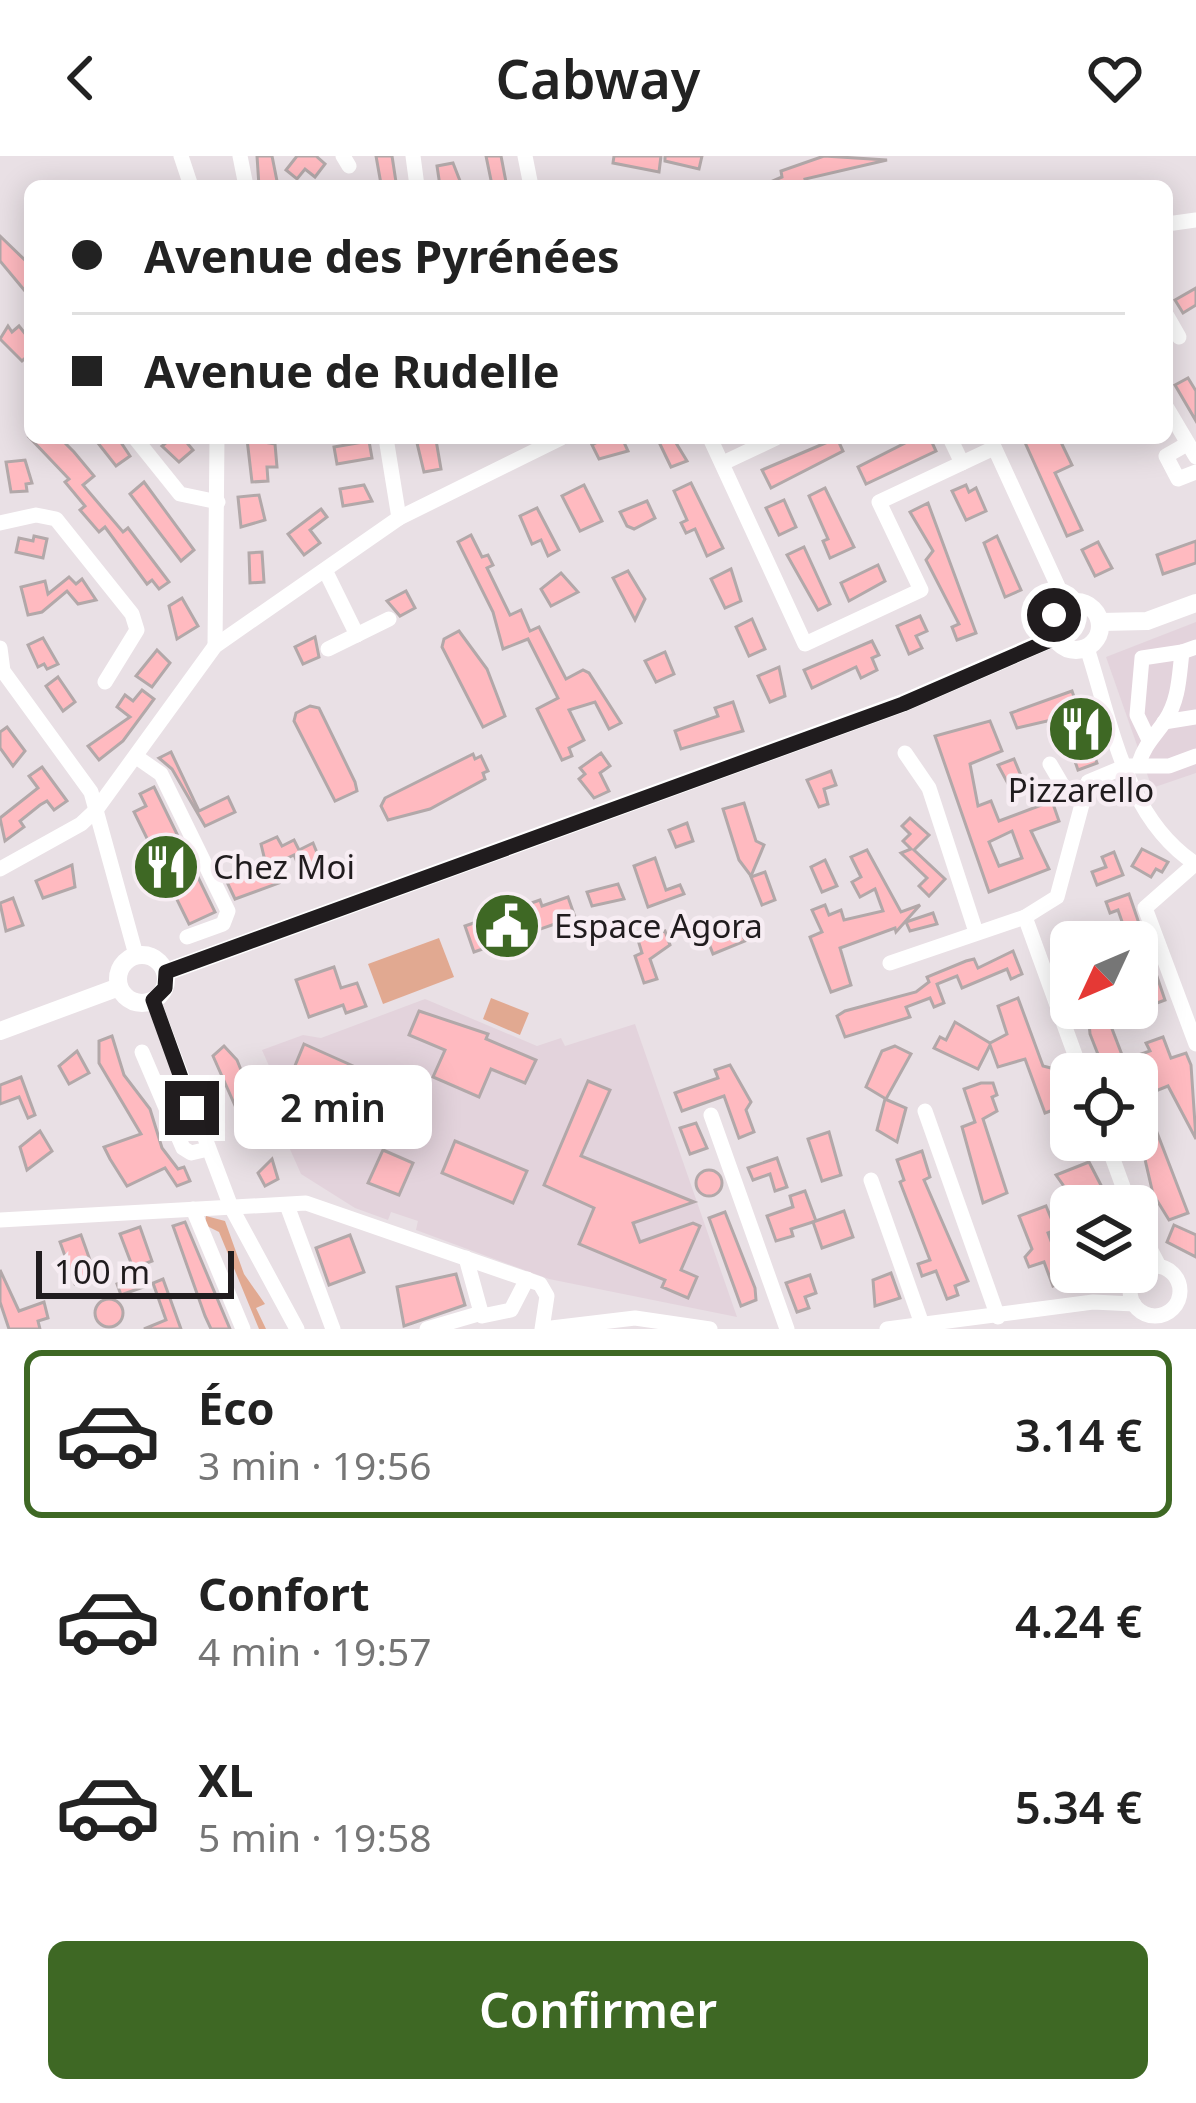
<!DOCTYPE html>
<html lang="fr">
<head>
<meta charset="utf-8">
<style>
	body { margin:0; font-family:"Noto Sans",sans-serif; background:#f2f2f2; color:#222; height:100vh; display:flex; flex-direction:column; font-size:45px; white-space:nowrap }
	* { box-sizing:border-box; margin:0 }
	p { font-size:39px; color:#767676 }
	.icon { flex:none; width:66px; height:66px; fill:none; stroke:currentColor; stroke-width:2; stroke-linecap:round; stroke-linejoin:round }
	.map { position:relative; height:1173px; overflow:hidden }
	.panel { display:flex; flex-direction:column; background:#fff; flex:1 }
	.panel>* { flex:none }
	.banner { position:absolute; left:24px; top:24px; width:1149px; height:264px; border-radius:18px; box-shadow:0 6px 30px #0003; display:grid; align-content:center; height:264px; padding:0 48px; background:#fff }
	.needle { width:78px; rotate:226deg }
	.tools { position:absolute; left:1050px; top:765px; display:grid; gap:24px }
	.tools a { display:grid; place-items:center; width:108px; height:108px; border-radius:18px; background:#fff; box-shadow:0 6px 30px #0003; font-size:60px }
	.scale { position:absolute; left:36px; bottom:30px; width:198px; box-sizing:border-box; padding-left:12px; border:6px solid #201c1e; border-top:0; font-size:33px; line-height:42px; white-space:nowrap; color:#201c1e; -webkit-text-stroke:9px #f7edf3; paint-order:stroke }
	.end { position:absolute; width:54px; height:54px; margin:-27px; border:15px solid #201c1e; background:#fff; box-shadow:0 0 0 6px #fff }
	.from { border-radius:50% }
	.bubble { position:absolute; height:84px; border-radius:18px; background:#fff; box-shadow:0 6px 30px #0003; font-size:39px; font-weight:600; line-height:84px; text-align:center }
	.banner b { display:flex; align-items:center; gap:42px; height:114px; font-size:45px }
	.banner b+b { border-top:3px solid #e0e0e0 }
	.banner i { width:30px; height:30px; background:#222 }
	ul { padding:21px 0 0; list-style:none }
	li { display:flex; align-items:center; gap:36px; height:168px; margin:0 24px 18px; padding:0 24px; border:6px solid transparent; border-radius:18px }
	li div { flex:1 }
	li b { display:block; font-size:45px }
	li em { font-style:normal; font-weight:600 }
	li.current { border-color:#3e6824 }
	li>.icon { width:108px; height:108px; stroke-width:1.5 }
	.cta { display:flex; gap:24px; margin-top:auto; padding:24px 48px }
	.cta a { flex:1; height:138px; border-radius:18px; background:#3e6824; color:#fff; font-size:48px; font-weight:600; line-height:138px; text-align:center }
	header { display:flex; justify-content:space-between; align-items:center; height:156px; padding:0 48px; background:#fff; font-size:54px; font-weight:600 }
	.map>svg:first-child { display:block }
</style>
</head>
<body>
<header><svg class="icon" aria-label="back" viewBox="0 0 24 24"><path d="M15 5l-7 7 7 7"/></svg>Cabway<svg class="icon" aria-label="heart" viewBox="0 0 24 24"><path d="M12 20l-8-8c-3-5 5-10 8-4 3-6 11-1 8 4z"/></svg></header>
<div class="map">
<svg width="1196" height="1173" viewBox="0 0 1196 1173">
	<rect width="100%" height="100%" fill="#e9e0e5"/>
	<g fill="#e3d3dc">
		<path d="M1196,466V617L1152,632L1106,501Z"/>
		<path d="M425,843L537,890L561,882L565,890L635,868L737,1161L549,1123L416,1074L418,1065L391,1056L388,1064L355,1052L301,1018L260,926L273,919L262,894L303,879L321,882Z"/>
	</g>
	<g fill="#e1a991">
		<path d="M439,782L454,821L383,848L368,808Z"/>
		<path d="M491,842L529,857L520,879L483,863Z"/>
		<path d="M206,1060L225,1065L244,1118L265,1148L256,1152L266,1173H259L219,1076L205,1069Z"/>
	</g>
	<g fill="#ffbac0" stroke="#b2a8a9" stroke-width="3" fill-rule="evenodd">
		<path d="M257,0H272L278,30H259Z"/>
		<path d="M297,0H316L325,8L315,21L305,13L297,23L286,14Z"/>
		<path d="M376,0H392L396,26L381,28Z"/>
		<path d="M486,0H501L506,26L492,29Z"/>
		<path d="M614,0H661L659,16L613,7Z"/>
		<path d="M665,0H702L699,13L665,5Z"/>
		<path d="M824,0L887,4L805,23L807,30H761L782,21L781,15Z"/>
		<path d="M453,7L462,30H440L437,10Z"/>
		<path d="M0,80L30,109V141L0,105Z"/>
		<path d="M1196,132V149L1183,157L1175,144Z"/>
		<path d="M8,170L12,176L19,170L27,180L30,198L22,205L0,183Z"/>
		<path d="M1188,222L1196,235V265L1175,229Z"/>
		<path d="M30,282H60L74,296L94,320L83,329L123,376L128,372L169,426L159,433L152,424L147,428L105,371L99,376L80,354L85,350L65,326L69,323Z"/>
		<path d="M94,282H118L130,300L116,310Z"/>
		<path d="M172,282H183L193,294L179,306L162,290Z"/>
		<path d="M605,282H622L628,295L599,303L592,289Z"/>
		<path d="M657,282H673L687,305L671,311Z"/>
		<path d="M837,282L843,295L771,332L762,314Z"/>
		<path d="M915,282H930L936,295L866,328L858,311Z"/>
		<path d="M1023,282H1059L1072,309L1055,317L1082,374L1067,380Z"/>
		<path d="M247,283L275,288L277,311H267L268,325L252,326Z"/>
		<path d="M436,284L441,313L424,316L417,287Z"/>
		<path d="M369,285L372,302L337,308L334,291Z"/>
		<path d="M25,304L32,327L26,328L27,335L11,336L6,306Z"/>
		<path d="M144,326L194,394L181,405L130,338Z"/>
		<path d="M691,327L723,392L707,400L695,373L686,377L681,367L687,364L674,335Z"/>
		<path d="M364,329L372,345L343,350L340,333Z"/>
		<path d="M584,329L602,365L580,375L562,340Z"/>
		<path d="M966,329L969,336L976,332L986,355L966,364L952,335Z"/>
		<path d="M825,332L854,391L830,402L823,385L828,383L809,340Z"/>
		<path d="M259,339L265,364L241,371L238,341Z"/>
		<path d="M784,344L796,371L779,379L766,352Z"/>
		<path d="M647,345L655,362L634,373L627,370L620,356Z"/>
		<path d="M928,347L976,477L957,484L952,471L959,468L926,404L933,395L910,356Z"/>
		<path d="M537,352L559,394L548,400L541,384L532,388L520,360Z"/>
		<path d="M321,353L327,361L310,374L320,387L304,399L288,378Z"/>
		<path d="M471,379L482,401L488,399L493,409L487,412L510,459L521,454L530,475L539,471L566,523L583,514L589,517L621,567L609,573L595,546L569,554L584,584L569,592L572,600L562,604L537,553L558,542L528,483L503,493L493,456L458,386Z"/>
		<path d="M34,380L47,383L43,402L16,396L19,382L33,385Z"/>
		<path d="M997,380L1021,434L1005,441L984,387Z"/>
		<path d="M1196,385V407L1163,418L1157,399Z"/>
		<path d="M1098,386L1112,412L1095,420L1082,394Z"/>
		<path d="M804,391L830,448L818,454L787,399Z"/>
		<path d="M262,396L264,426L250,427L249,397Z"/>
		<path d="M878,409L885,425L849,445L841,427Z"/>
		<path d="M731,413L741,445L725,452L711,423Z"/>
		<path d="M628,415L645,443L635,464L613,422Z"/>
		<path d="M561,417L578,436L551,450L541,433Z"/>
		<path d="M69,421L76,428L82,423L96,444L78,448L67,435L42,456L28,459L21,431L45,425L48,438Z"/>
		<path d="M406,435L415,452L400,460L387,445Z"/>
		<path d="M182,442L198,470L177,483L169,450Z"/>
		<path d="M920,460L927,475L916,480L922,492L909,498L897,470Z"/>
		<path d="M752,463L765,493L749,500L736,471Z"/>
		<path d="M459,475L487,513L505,560L483,571L442,491L444,483Z"/>
		<path d="M315,481L319,501L303,508L295,491Z"/>
		<path d="M43,482L58,508L47,513L44,508L38,511L28,489Z"/>
		<path d="M872,485L879,499L872,502L877,514L861,522L856,511L812,532L804,514Z"/>
		<path d="M157,494L170,507L152,531L136,520Z"/>
		<path d="M665,496L674,518L656,526L645,505Z"/>
		<path d="M779,511L785,540L770,546L758,520Z"/>
		<path d="M58,521L75,546L63,555L46,530Z"/>
		<path d="M142,534L154,543L123,585L99,604L88,590L130,561L117,551L125,539L133,545Z"/>
		<path d="M1072,535L1097,607L1078,614L1060,562L1017,572L1011,557Z"/>
		<path d="M733,546L743,575L681,593L675,575L718,560L715,552Z"/>
		<path d="M310,550L319,552L355,626L357,635L335,645L294,565L296,557Z"/>
		<path d="M990,565L1002,595L970,608L978,650L991,645L999,665L1052,645L1059,665L1031,675L1049,713L989,736L935,580ZM1012,675L1022,702L999,710L989,686Z"/>
		<path d="M7,571L25,595L13,610L0,592V576Z"/>
		<path d="M171,596L199,655L228,641L235,656L205,670L172,613L159,602Z"/>
		<path d="M601,597L610,610L600,617L609,635L594,642L579,623L585,618L580,612Z"/>
		<path d="M473,598L475,603L481,600L488,615L483,617L485,623L430,653L388,664L381,650L385,642Z"/>
		<path d="M1014,603L1024,627L1023,634L1013,637L998,609Z"/>
		<path d="M42,611L67,645L54,654L47,645L40,649L20,665L24,671L5,685L0,662L38,632L29,620Z"/>
		<path d="M831,615L836,629L824,633L828,648L819,651L807,624Z"/>
		<path d="M154,631L215,756L189,768L134,656L146,650L140,638Z"/>
		<path d="M744,647L756,685L764,689L751,720L739,704L723,653Z"/>
		<path d="M910,662L929,679L914,694L945,723L929,740L919,730L927,722L901,697L911,693L903,685L910,678L902,670Z"/>
		<path d="M687,667L693,685L676,691L669,674Z"/>
		<path d="M277,681L282,690L294,684L299,694L313,687L320,704L300,713L294,699L271,710L279,727L235,743L227,726L266,709L261,688Z"/>
		<path d="M1142,693L1168,706L1162,716L1156,713L1151,721L1132,710Z"/>
		<path d="M867,694L901,756L920,749L896,776L895,772L840,792L851,829L831,836L810,781L822,776L812,754L825,749L829,759L841,754L844,764L883,755L875,733L860,741L852,726L861,721L851,701Z"/>
		<path d="M1114,696L1123,719L1097,729L1092,716L1106,711L1102,701Z"/>
		<path d="M655,702L666,734L680,729L684,738L648,751L634,710Z"/>
		<path d="M825,704L837,730L822,736L811,711Z"/>
		<path d="M72,709L75,731L43,742L36,725Z"/>
		<path d="M765,716L775,744L762,749L751,721Z"/>
		<path d="M618,728L624,743L592,750L587,736Z"/>
		<path d="M1129,738L1165,844L1152,849L1137,822V786H1129L1118,754L1110,757L1106,746Z"/>
		<path d="M568,741L575,761L474,796L465,770L540,744L542,750Z"/>
		<path d="M13,742L23,769L6,775L0,747Z"/>
		<path d="M933,757L937,768L910,775L906,766Z"/>
		<path d="M715,767L721,781L740,772L745,785L713,798L703,772Z"/>
		<path d="M665,775L670,789L650,803L657,823L644,827L635,800L642,797L638,784Z"/>
		<path d="M1013,795L1022,818L1011,823L1007,813L962,832L957,820L937,828L944,847L934,851L930,842L906,851L910,861L845,881L837,860L845,855L916,836L929,826L927,821L966,805L974,803L978,812Z"/>
		<path d="M334,811L341,832L357,827L366,850L346,857L343,849L309,861L296,824Z"/>
		<path d="M1018,842L1043,910L1051,912L1068,949L1071,1000L1065,987L1057,991L1053,980L1061,977L1053,954L1045,957L1025,903L998,911L990,889L978,913L934,892L940,881L946,884L955,866L990,887L1007,878L998,850Z"/>
		<path d="M1104,852L1124,904L1150,895L1146,887L1163,881L1171,902L1186,897L1191,909L1196,983L1168,930L1143,940L1188,1057L1169,1064L1153,1038L1143,995L1137,997L1133,987L1137,918H1116L1111,902L1101,906L1090,878L1088,855Z"/>
		<path d="M419,855L488,878L486,883L536,904L525,927L491,913L479,941L433,921L445,894L409,879Z"/>
		<path d="M112,880L124,919L150,953L162,992L178,1013L184,1011L190,1025L177,1030L165,1012L127,1030L110,1003L104,991L141,978L99,907V885Z"/>
		<path d="M304,888L409,935L396,965L334,940L341,923L319,914L307,942L285,934Z"/>
		<path d="M224,890L237,904L254,946L237,954L213,900Z"/>
		<path d="M895,890L911,898L886,943L866,931L882,895Z"/>
		<path d="M77,895L89,917L69,928L59,910Z"/>
		<path d="M730,909L751,946L746,954L754,976L739,982L724,940L682,955L675,937L718,922L715,914Z"/>
		<path d="M21,921L35,959L28,962L19,941L0,948V929Z"/>
		<path d="M588,925L610,934L581,1000L694,1046L633,1067L640,1086L693,1067L700,1070L681,1114L697,1121L688,1142L662,1131L665,1124L579,1088L594,1052L544,1029Z"/>
		<path d="M981,927H993L997,939L992,941L997,955L983,963L1007,1037L983,1047L962,971L975,966L964,933Z"/>
		<path d="M885,943L906,952L897,986L877,974Z"/>
		<path d="M696,967L707,992L690,998L680,972Z"/>
		<path d="M40,975L52,995L27,1014L20,991Z"/>
		<path d="M829,976L841,1019L822,1025L808,983Z"/>
		<path d="M455,985L527,1015L513,1047L442,1017Z"/>
		<path d="M383,994L413,1007L399,1039L368,1027Z"/>
		<path d="M922,995L930,1021L924,1024L968,1125L955,1130L958,1139L947,1143L936,1115L922,1120L918,1108L930,1104L900,1026L904,1024L897,1004Z"/>
		<path d="M777,1002L787,1031L775,1035L770,1018L753,1024L748,1012Z"/>
		<path d="M272,1003L278,1023L265,1030L258,1017Z"/>
		<path d="M1089,1006L1106,1039L1100,1041V1050H1078L1056,1019Z"/>
		<circle cx="709" cy="1027" r="13"/>
		<path d="M805,1035L816,1065L791,1073L793,1080L776,1085L767,1060L793,1051L790,1040Z"/>
		<path d="M1046,1050L1056,1074L1048,1077L1057,1101L1071,1096V1123L1053,1130L1044,1106L1029,1111L1025,1101L1032,1093L1019,1060Z"/>
		<path d="M844,1055L853,1081L822,1092L813,1066Z"/>
		<path d="M725,1056L755,1132L756,1144L741,1150L709,1062Z"/>
		<path d="M185,1066L230,1173H211L205,1160L173,1070Z"/>
		<path d="M1174,1069L1196,1079V1101L1167,1086Z"/>
		<path d="M140,1071L152,1105L133,1112L120,1078Z"/>
		<path d="M81,1079L96,1121L75,1128L60,1086Z"/>
		<path d="M350,1079L364,1116L329,1129L316,1092Z"/>
		<path d="M0,1114L19,1155L44,1146L48,1162L38,1165L40,1173H9L0,1146Z"/>
		<path d="M891,1117L900,1142L875,1150L873,1124Z"/>
		<path d="M456,1118L465,1149L404,1170L397,1131Z"/>
		<path d="M142,1119L146,1130L121,1139L117,1128Z"/>
		<path d="M810,1119L816,1137L805,1141L809,1152L797,1156L786,1127Z"/>
		<path d="M163,1123L181,1173H144L166,1164L153,1127Z"/>
		<circle cx="109" cy="1157" r="14"/>
	</g>
	<g fill="none" stroke-linecap="round" stroke-linejoin="round">
		<g stroke="#fff" stroke-width="15">
			<path d="M181,0L191,30"/>
			<path d="M240,0L246,30"/>
			<path d="M343,0L349,10"/>
			<path d="M413,0L417,30"/>
			<path d="M525,0L531,30"/>
			<path d="M1167,68L1196,64"/>
			<path d="M1167,160L1179,181"/>
			<path d="M1167,252L1196,301"/>
			<path d="M135,282L180,338L218,346"/>
			<path d="M386,282L399,362"/>
			<path d="M710,282L805,488L921,434L879,346L994,292"/>
			<path d="M950,282L962,307"/>
			<path d="M990,282L1066,448"/>
			<path d="M1187,288L1166,300L1178,323L1196,316"/>
			<path d="M723,307L776,282"/>
			<path d="M0,367L36,359L56,363L132,458L137,474L105,526"/>
			<path d="M325,414L357,479"/>
			<path d="M215,490L217,282"/>
			<path d="M0,492L3,515L91,636L136,799"/>
			<path d="M1087,492C1112,568 1125,662 1196,708"/>
			<path d="M328,493L389,463"/>
			<path d="M1164,566L1196,561"/>
			<path d="M1148,582L1137,559L1142,502L1182,496"/>
			<path d="M905,597L929,632L976,776"/>
			<path d="M138,602L161,618L228,755L223,768L187,781"/>
			<path d="M1139,607C1145,588 1154,581 1165,565C1179,544 1179,521 1182,496L1196,491"/>
			<path d="M1050,608L1067,637L1083,643"/>
			<path d="M1195,708L1145,752L1196,888"/>
			<path d="M0,713L81,668L96,654L215,490L399,362L561,282"/>
			<path d="M890,807L1025,761"/>
			<path d="M153,844L231,1051L297,1173"/>
			<path d="M142,896L183,992L191,997L208,993"/>
			<path d="M1082,918L1025,761L1057,741L1088,626L1126,610H1169L1196,600"/>
			<path d="M925,955L998,1161"/>
			<path d="M711,959L787,1173"/>
			<path d="M1106,984L1130,1050"/>
			<path d="M871,1024L922,1168"/>
			<path d="M288,1052L333,1173"/>
			<path d="M193,1053L243,1173"/>
			<path d="M0,1064L306,1047L540,1128L547,1140L542,1173"/>
			<path d="M1137,1068L1159,1110"/>
			<path d="M466,1102L482,1160L511,1154L527,1123"/>
			<circle cx="1155" cy="1135" r="25"/>
			<path d="M427,1173L478,1158"/>
			<path d="M543,1173L635,1162L710,1173"/>
			<path d="M887,1173L1093,1146L1134,1148"/>
		</g>
		<g stroke="#fff" stroke-width="18">
			<circle cx="1076" cy="470" r="24"/>
			<path d="M1101,466L1147,465L1196,447"/>
			<circle cx="142" cy="823" r="24"/>
			<path d="M166,816L903,547L1055,481"/>
			<path d="M0,875L119,831"/>
		</g>
	</g>
	<g fill="none" stroke-linecap="round" stroke-linejoin="round">
		<path stroke="#201c1e" stroke-width="15" d="M192,952L153,844L165,832L166,816L903,548L1055,482L1054,459"/>
	</g>
	<defs>
		<g id="restaurant-disc" transform="scale(3.45)"><circle r="9.5" fill="#3e6824" stroke="#f7edf3"/><path d="M-5-6h1v4h1v-4h1v4h1v-4h1v5L-1.5 .5V6h-2V.5L-5-1ZM5-6V6H3V1.5H1.5Q1.5-4 5-6Z" fill="#fff"/></g>
		<g id="civic-disc" transform="scale(3.45)"><circle r="9.5" fill="#3e6824" stroke="#f7edf3"/><path d="M-.6-6.5H3V-4.5H.6V-3L4-1V1h2V6H-6V1h2V-1L-.6-3ZM-1.2 2.5V6h2.4V2.5Z" fill="#fff"/></g>
	</defs>
	<g fill-rule="evenodd">
		<use href="#restaurant-disc" x="1081" y="573"/>
		<use href="#restaurant-disc" x="166" y="711"/>
		<use href="#civic-disc" x="507" y="770"/>
	</g>
	<g text-anchor="middle" stroke-width="9" stroke-linejoin="round" paint-order="stroke">
		<g font-size="33" fill="#201c1e" stroke="#f7edf3" text-anchor="start">
			<text x="1081" y="646" text-anchor="middle">Pizzarello</text>
			<text x="213" y="723">Chez Moi</text>
			<text x="554" y="782">Espace Agora</text>
		</g>
	</g>
</svg>
<div class="tools">
<a><svg class="needle" viewBox="-14 -14 28 28"><path d="M0-13l5 13h-10z" fill="#e53935"/><path d="M0 13l5-13h-10z" fill="#767676"/></svg></a>
<a><svg class="icon" aria-label="locate" viewBox="0 0 24 24"><circle cx="12" cy="12" r="6"/><path d="M12 2v4M12 18v4M2 12h4M18 12h4"/></svg></a>
<a><svg class="icon" aria-label="layers" viewBox="0 0 24 24"><path d="M12 4l9 5-9 5-9-5zM3 14l9 5 9-5"/></svg></a>
</div>
<div class="scale">100 m</div>
<i class="end from" style="left:1054px;top:459px"></i>
<i class="end" style="left:192px;top:952px"></i>
<div class="bubble" style="left:234px;top:909px;width:198px">2 min</div>
<div class="banner">
<b><i class="from"></i>Avenue des Pyrénées</b>
<b><i></i>Avenue de Rudelle</b>
</div>
</div>
<section class="panel">
<ul>
<li class="current"><svg class="icon" aria-label="car" viewBox="0 0 24 24"><path d="M5 17H2v-5l4-1 3-4h7l3 4 3 1v5h-3M9 17h6M6 11h13"/><circle cx="7" cy="17" r="2"/><circle cx="17" cy="17" r="2"/></svg><div><b>Éco</b><p>3 min · 19:56</p></div><em>3.14 €</em></li>
<li><svg class="icon" aria-label="car" viewBox="0 0 24 24"><path d="M5 17H2v-5l4-1 3-4h7l3 4 3 1v5h-3M9 17h6M6 11h13"/><circle cx="7" cy="17" r="2"/><circle cx="17" cy="17" r="2"/></svg><div><b>Confort</b><p>4 min · 19:57</p></div><em>4.24 €</em></li>
<li><svg class="icon" aria-label="car" viewBox="0 0 24 24"><path d="M5 17H2v-5l4-1 3-4h7l3 4 3 1v5h-3M9 17h6M6 11h13"/><circle cx="7" cy="17" r="2"/><circle cx="17" cy="17" r="2"/></svg><div><b>XL</b><p>5 min · 19:58</p></div><em>5.34 €</em></li>
</ul>
<div class="cta"><a>Confirmer</a></div>
</section>
</body>
</html>
